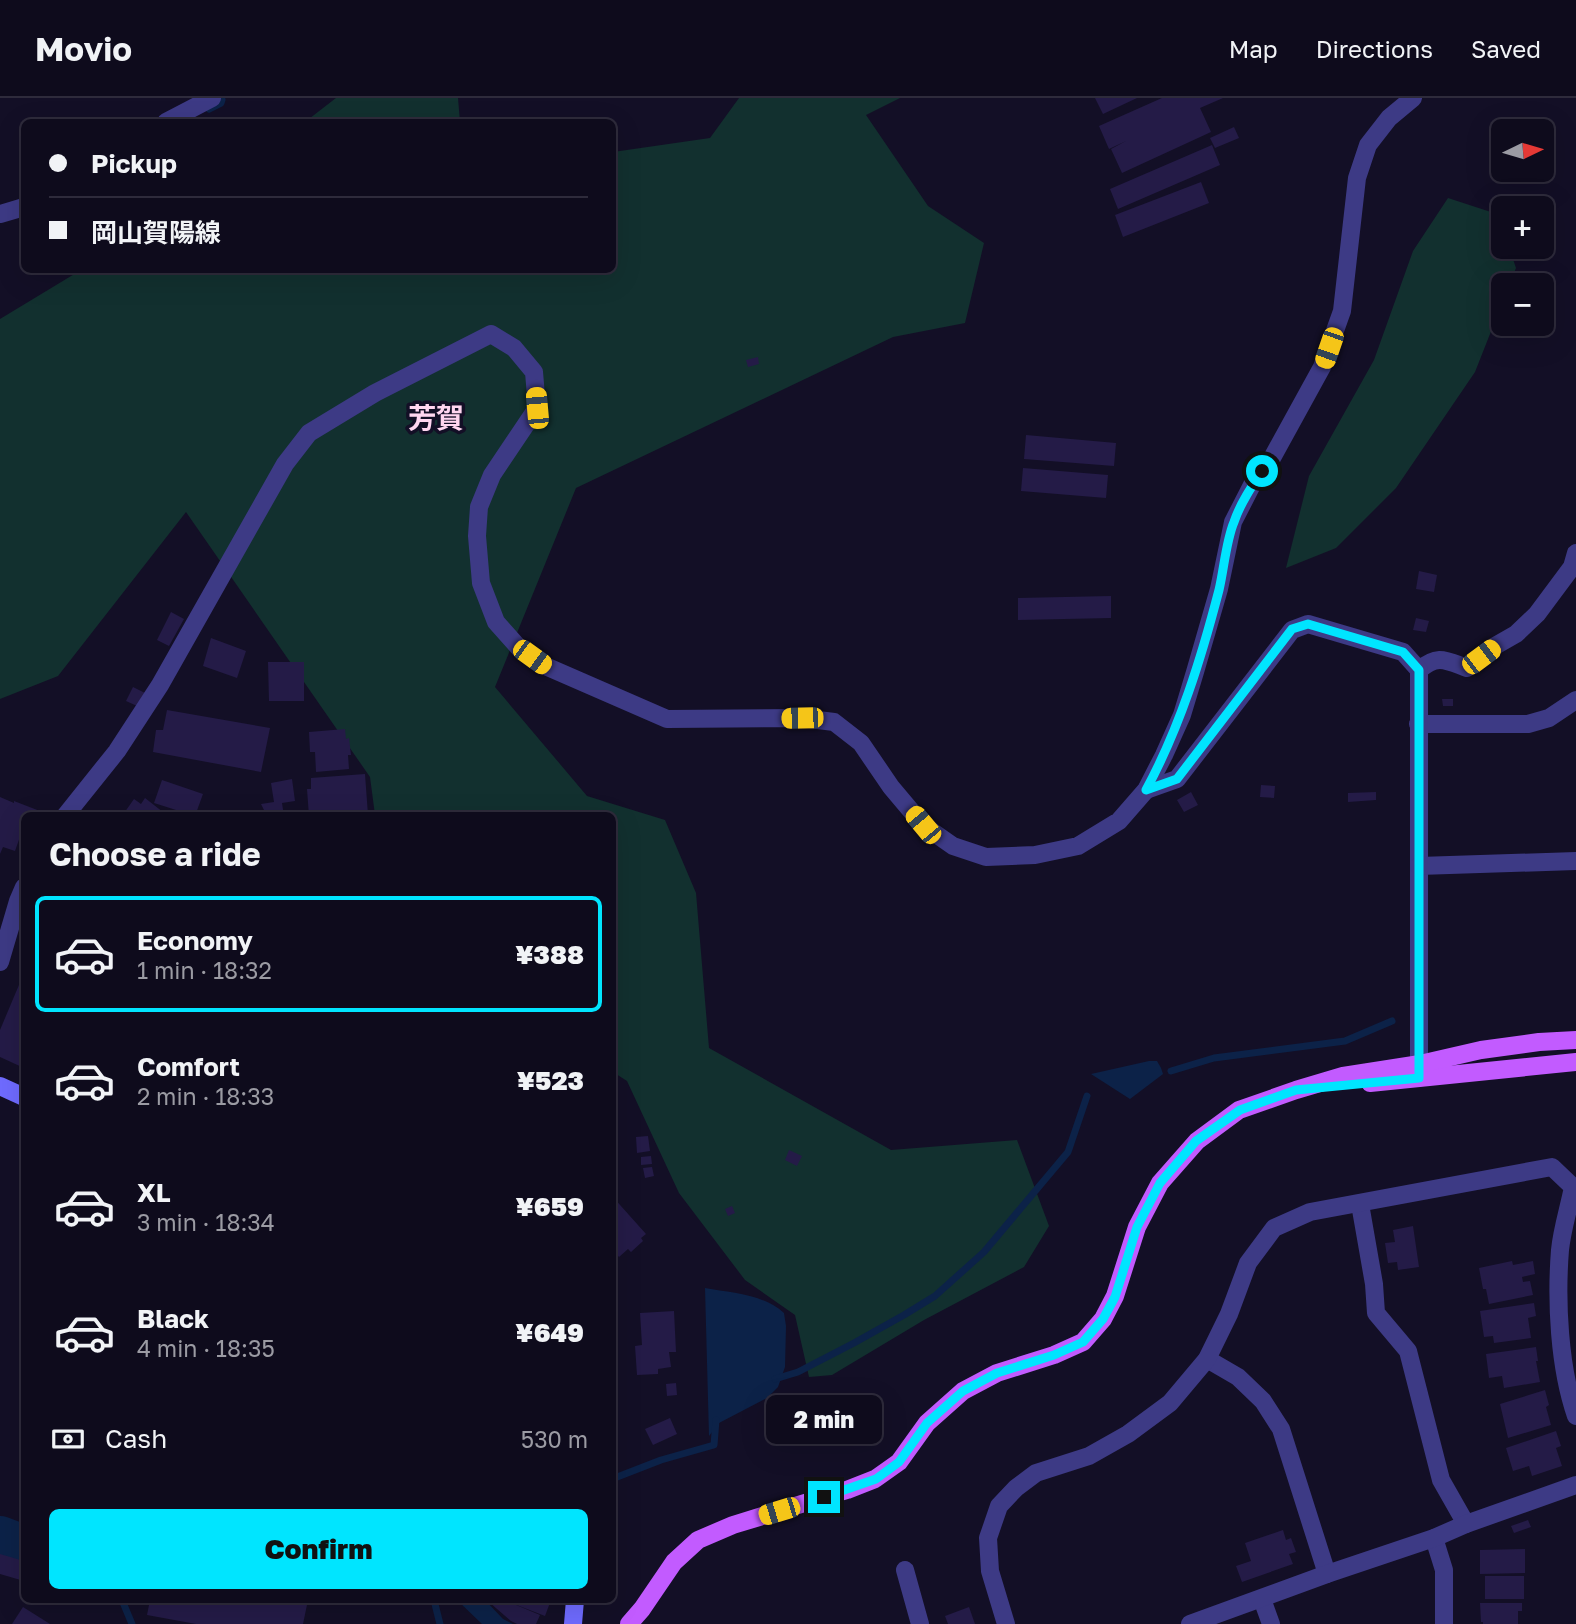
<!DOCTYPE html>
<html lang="en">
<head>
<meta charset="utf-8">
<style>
	body { margin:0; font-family:"Golos Text","Noto Sans JP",sans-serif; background:#1c1929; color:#f1f3f6; height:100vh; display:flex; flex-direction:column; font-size:26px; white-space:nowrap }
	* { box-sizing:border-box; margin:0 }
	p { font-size:23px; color:#9b9ba3 }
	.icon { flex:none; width:38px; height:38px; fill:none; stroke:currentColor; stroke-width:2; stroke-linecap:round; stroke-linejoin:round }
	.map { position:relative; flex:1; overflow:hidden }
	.side { position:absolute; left:21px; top:714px; width:595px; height:791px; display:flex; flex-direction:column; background:#0e0b1c; border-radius:10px; box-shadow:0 7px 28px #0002,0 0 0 2px #2e2b3b }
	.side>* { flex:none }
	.banner { position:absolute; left:21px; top:21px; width:595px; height:154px; border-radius:10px; box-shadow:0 7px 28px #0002,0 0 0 2px #2e2b3b; display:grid; align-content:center; height:154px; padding:0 28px; background:#0e0b1c }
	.needle { width:46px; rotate:85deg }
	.buttons { position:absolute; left:1491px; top:21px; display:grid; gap:14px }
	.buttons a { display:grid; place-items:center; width:63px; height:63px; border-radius:10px; background:#0e0b1c; box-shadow:0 7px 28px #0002,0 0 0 2px #2e2b3b; font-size:35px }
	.end { position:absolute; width:32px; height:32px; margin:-16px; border:9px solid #00e5ff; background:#111; box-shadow:0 0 0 4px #111 }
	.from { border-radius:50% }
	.bubble { position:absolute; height:49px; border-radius:10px; background:#0e0b1c; box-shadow:0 7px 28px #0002,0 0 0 2px #2e2b3b; font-size:23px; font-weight:800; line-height:49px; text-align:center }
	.car { position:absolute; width:21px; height:42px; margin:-21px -10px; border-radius:9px; box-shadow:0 0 5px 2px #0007; background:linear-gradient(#f5c518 24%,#345 0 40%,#f5c518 0 76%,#345 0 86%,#f5c518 0) }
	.banner b { display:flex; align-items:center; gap:24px; height:66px; font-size:26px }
	.banner b+b { border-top:2px solid #2e2b3b }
	.banner i { width:18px; height:18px; background:#f1f3f6 }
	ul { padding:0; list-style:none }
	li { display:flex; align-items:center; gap:21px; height:116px; margin:0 14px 10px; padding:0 14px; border:4px solid transparent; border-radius:10px }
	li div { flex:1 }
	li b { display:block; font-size:26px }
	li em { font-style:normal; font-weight:800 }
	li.selected { border-color:#00e5ff }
	li>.icon { width:63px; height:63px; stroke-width:1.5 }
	h2 { padding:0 28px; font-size:32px; line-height:84px }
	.pay { display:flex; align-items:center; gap:18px; height:77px; padding:0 28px; font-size:26px }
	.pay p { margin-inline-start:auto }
	.action { display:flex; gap:14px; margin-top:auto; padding:14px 28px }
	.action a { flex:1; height:80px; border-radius:10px; background:#00e5ff; color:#111; font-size:28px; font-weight:800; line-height:80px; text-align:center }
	header { display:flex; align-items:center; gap:42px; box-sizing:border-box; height:98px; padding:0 35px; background:#0e0b1c; border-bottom:2px solid #2e2b3b }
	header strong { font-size:33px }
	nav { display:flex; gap:38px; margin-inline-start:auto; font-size:24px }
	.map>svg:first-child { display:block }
</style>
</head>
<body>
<header>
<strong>Movio</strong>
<nav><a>Map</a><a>Directions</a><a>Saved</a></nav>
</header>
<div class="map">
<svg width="1576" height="1526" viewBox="0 0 1576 1526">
	<rect width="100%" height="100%" fill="#130f26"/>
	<g fill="#12302f">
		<path d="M336,0H458L460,24H305Z"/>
		<path d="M739,0H900L866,17L928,108L984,145L965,225L893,239L576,390L495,589L587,698L665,722L696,795L709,950L891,1052L1017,1042L1049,1128L1024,1169L924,1222L832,1277L809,1279L795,1217L745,1182L679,1095L627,983L613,974L612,718L375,717L370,679L186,414L58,578L0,601V221L81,172H612L613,54L710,40Z"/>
		<path d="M1448,100L1497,116L1503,134V149H1509L1516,170L1509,187H1503V203L1475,274L1396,390L1336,450L1286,470L1309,378L1374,262L1413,153Z"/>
	</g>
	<g fill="#0c2248">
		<path d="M1149,963H1157L1161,970L1163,976L1130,1001L1091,976Z"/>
		<path d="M705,1190C732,1195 763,1196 784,1215L786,1228L785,1269L778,1289L767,1300L719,1325L709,1338Z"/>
		<path d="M457,1502H485L503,1521L513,1526H482Z"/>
	</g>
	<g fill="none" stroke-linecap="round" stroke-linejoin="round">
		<g stroke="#0c2248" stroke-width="7">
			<path d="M209,11L221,5L222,2"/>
			<path d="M1171,973L1214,960L1345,943L1392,923"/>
			<path d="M775,1281L798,1274L854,1245L904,1217L935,1198L984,1154L1068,1054L1087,998"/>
			<path d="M612,1381L661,1362L714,1347L716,1322"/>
			<path d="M122,1502L132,1526"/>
			<path d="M434,1502L440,1526"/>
		</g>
		<path stroke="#0c2248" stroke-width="42" d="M0,1439L24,1448"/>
	</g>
	<g fill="#241b47">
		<path d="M1095,0H1137L1103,16Z"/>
		<path d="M1162,0H1223L1200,10L1211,34L1122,75L1111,51L1126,43L1109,51L1099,28Z"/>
		<path d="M1234,29L1239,40L1215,50L1210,40Z"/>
		<path d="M1212,47L1220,67L1118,111L1110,91Z"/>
		<path d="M1201,84L1209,105L1123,139L1115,117Z"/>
		<path d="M758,259L759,266L748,269L746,262Z"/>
		<path d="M1026,337L1116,345L1114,368L1024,361Z"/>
		<path d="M1023,370L1108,377L1106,400L1021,393Z"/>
		<path d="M1419,473L1437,477L1434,494L1416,491Z"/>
		<path d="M1111,498V520L1018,522V500Z"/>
		<path d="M171,514L184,521L169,548L157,542Z"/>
		<path d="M1416,520L1429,523L1426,534L1413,532Z"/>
		<path d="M211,540L246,553L237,580L203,568Z"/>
		<path d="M268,564H304V603H269Z"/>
		<path d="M133,589L145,595L137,608L126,603Z"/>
		<path d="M1442,601H1453V608H1443Z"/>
		<path d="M167,612L270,630L261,674L153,654L156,632H163Z"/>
		<path d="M345,631L346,641L349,640L351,657H348L349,671L316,674L315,654H310L309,634Z"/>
		<path d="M365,676L368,717L309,718L307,691H311V680Z"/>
		<path d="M292,681L295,703L282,705L284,718H267L261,706L274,704L271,685Z"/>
		<path d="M162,682L203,696L195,718L154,705Z"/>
		<path d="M1261,687L1275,688L1274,700L1260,699Z"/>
		<path d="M1191,694L1198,707L1184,714L1177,702Z"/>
		<path d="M1376,694V702L1348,704V695Z"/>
		<path d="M0,699L14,705V703L45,715L49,718H24V737L21,736L15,753L3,749L0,756Z"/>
		<path d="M145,700L168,718H122L134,701L141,706Z"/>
		<path d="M24,875V970L0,959V932Z"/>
		<path d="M648,1038L650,1053L637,1055L636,1039Z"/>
		<path d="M789,1052L802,1058L797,1068L785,1062Z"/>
		<path d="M651,1058L652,1066L641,1067V1059Z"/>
		<path d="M652,1069L654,1078L645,1080L643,1070Z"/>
		<path d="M612,1098L646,1136L641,1140L643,1143L631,1154L628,1151L619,1159L612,1151V1143L614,1141L612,1139Z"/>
		<path d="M732,1108L735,1115L728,1118L725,1111Z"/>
		<path d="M1413,1128L1419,1169L1398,1172L1397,1164L1388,1165L1385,1145L1395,1144L1393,1132Z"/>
		<path d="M1512,1163L1513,1167L1533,1163L1535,1176L1522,1179L1523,1184L1530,1183L1533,1197L1489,1206L1486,1191H1483L1479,1170Z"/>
		<path d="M1534,1205L1536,1218L1528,1220L1531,1240L1494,1245L1493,1238L1484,1239L1480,1213Z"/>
		<path d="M674,1213L676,1254H669L671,1269L658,1271V1276L637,1277L635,1248L642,1247L640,1215Z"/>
		<path d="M1536,1249L1538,1263H1536L1540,1284L1504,1290L1502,1278L1489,1280L1486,1256Z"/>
		<path d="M676,1285L677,1297L667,1298L666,1286Z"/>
		<path d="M1545,1292L1549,1307L1546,1309L1551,1327L1508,1340L1500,1306Z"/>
		<path d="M670,1320L677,1336L653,1347L645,1331Z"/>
		<path d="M1556,1333L1561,1348L1556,1350L1562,1368L1532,1378L1529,1368L1513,1373L1506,1350Z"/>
		<path d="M1528,1422L1531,1429L1514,1435L1511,1428Z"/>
		<path d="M1283,1432L1286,1442L1291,1440L1296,1454L1289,1456L1293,1466L1242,1484L1236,1468L1251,1463L1245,1445Z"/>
		<path d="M1525,1451V1475L1480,1476V1452Z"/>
		<path d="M0,1456L24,1463V1483L0,1476Z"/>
		<rect x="1485" y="1478" width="39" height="23"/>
		<path d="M150,1502H308L303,1526H196L147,1517Z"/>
		<path d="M490,1502H551L545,1518L509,1504L540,1517L536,1526H517L511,1523L489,1504Z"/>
		<path d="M1480,1505H1522V1513H1518V1526H1483V1524H1481Z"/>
		<path d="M23,1509L50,1526H12Z"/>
		<path d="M969,1509L975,1526H948L945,1518Z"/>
	</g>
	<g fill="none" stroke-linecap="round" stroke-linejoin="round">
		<g stroke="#3d3a85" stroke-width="18">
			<path d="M166,24L212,0"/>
			<path d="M0,116L24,109"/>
			<path d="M1419,572C1438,556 1445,562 1467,570L1495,548L1516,536L1537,516L1572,469L1576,455"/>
			<path d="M1418,626H1528L1549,620L1576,602"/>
			<path d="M1146,692L1177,681L1292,532L1308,526L1403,554L1419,572V980"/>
			<path d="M65,718L117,653L160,587L285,366L309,335L375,295L491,236L514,250L534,274L537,310L492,377L479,409L477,438L481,485L496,524L520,551L543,567L667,621L802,620L834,624L861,645L891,689L923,727L953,748L986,759L1035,757L1078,748L1119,723L1146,692L1164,657L1182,617L1195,574L1219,491L1233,424L1253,385L1272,360L1322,269L1342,213L1357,80L1368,47L1389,20L1413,0"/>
			<path d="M1419,768L1576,763"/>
			<path d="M0,864L18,803L24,789"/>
			<path d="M1360,1106L1374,1186L1376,1215L1408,1253L1441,1382L1466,1426"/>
			<path d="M1207,1261L1238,1279L1263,1303L1281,1331L1327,1476"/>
			<path d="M1434,1440L1444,1472V1526"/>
			<path d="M905,1472L920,1526"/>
			<path d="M1262,1501L1271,1526"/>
			<path d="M1006,1526L990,1473L988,1440L999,1408L1016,1390L1036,1375L1089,1358L1128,1336L1170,1305L1207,1261L1229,1216L1248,1165L1274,1130L1310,1114L1552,1069L1573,1089C1569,1110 1562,1131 1560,1152C1556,1203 1559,1269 1576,1318"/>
			<path d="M1190,1526L1327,1476L1434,1440L1466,1426L1576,1387"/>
		</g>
		<g stroke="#6f6bff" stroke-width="18">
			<path d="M0,988L24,999"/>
			<path d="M573,1526L575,1502"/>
		</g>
		<g stroke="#c25bff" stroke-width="18">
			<path d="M1370,985L1576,964"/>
			<path d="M629,1526L642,1511L674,1464L698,1442L733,1427L847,1392L875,1381L899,1364L927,1325L963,1293L997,1275L1054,1257L1083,1244L1103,1221L1115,1198L1137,1129L1160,1085L1197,1043L1239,1012L1296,992L1343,978L1420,966L1481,952L1539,944L1576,942"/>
		</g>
	</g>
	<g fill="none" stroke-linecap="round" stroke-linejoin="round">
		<path stroke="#00e5ff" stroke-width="9" d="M824,1399L876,1381L899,1364L927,1325L963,1293L997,1275L1054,1257L1083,1244L1103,1221L1115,1199L1137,1129L1160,1085L1196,1043L1240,1012L1296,992L1419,980V572L1403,554L1308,526L1292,531L1177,681L1146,692C1180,629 1201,561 1219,492C1224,471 1226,443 1234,424C1240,406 1252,388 1262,373"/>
	</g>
	<g text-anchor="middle" stroke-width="7" stroke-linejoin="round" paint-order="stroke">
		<g font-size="28" font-weight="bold" fill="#ffd6f0" stroke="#130f26">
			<text x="436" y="330">芳賀</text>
		</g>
	</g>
</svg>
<div class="buttons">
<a><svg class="needle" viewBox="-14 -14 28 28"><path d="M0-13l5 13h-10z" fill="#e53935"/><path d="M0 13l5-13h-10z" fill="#9b9ba3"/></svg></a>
<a>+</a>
<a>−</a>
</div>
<i class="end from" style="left:1262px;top:373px"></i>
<i class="end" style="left:824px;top:1399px"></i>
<div class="bubble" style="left:766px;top:1297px;width:116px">2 min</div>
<i class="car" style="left:1329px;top:250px;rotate:199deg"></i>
<i class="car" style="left:537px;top:310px;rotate:355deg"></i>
<i class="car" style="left:532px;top:559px;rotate:126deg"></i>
<i class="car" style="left:1481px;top:559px;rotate:53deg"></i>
<i class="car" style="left:802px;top:620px;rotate:269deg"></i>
<i class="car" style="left:923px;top:727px;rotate:320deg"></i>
<i class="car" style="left:779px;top:1413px;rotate:253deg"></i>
<div class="banner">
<b><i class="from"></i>Pickup</b>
<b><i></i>岡山賀陽線</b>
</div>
<section class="side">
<h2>Choose a ride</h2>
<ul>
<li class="selected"><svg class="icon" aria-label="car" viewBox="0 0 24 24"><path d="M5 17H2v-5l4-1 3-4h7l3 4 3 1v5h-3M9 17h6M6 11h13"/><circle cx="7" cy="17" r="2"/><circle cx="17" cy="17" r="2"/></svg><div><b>Economy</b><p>1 min · 18:32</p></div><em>¥388</em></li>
<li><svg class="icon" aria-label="car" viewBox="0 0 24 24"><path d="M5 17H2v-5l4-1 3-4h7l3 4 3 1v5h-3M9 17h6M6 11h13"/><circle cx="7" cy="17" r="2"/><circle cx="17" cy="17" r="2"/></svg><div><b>Comfort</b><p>2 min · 18:33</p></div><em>¥523</em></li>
<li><svg class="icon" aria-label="car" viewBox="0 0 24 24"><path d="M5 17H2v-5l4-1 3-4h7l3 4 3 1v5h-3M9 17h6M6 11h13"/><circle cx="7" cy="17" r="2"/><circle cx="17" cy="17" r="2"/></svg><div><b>XL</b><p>3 min · 18:34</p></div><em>¥659</em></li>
<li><svg class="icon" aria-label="car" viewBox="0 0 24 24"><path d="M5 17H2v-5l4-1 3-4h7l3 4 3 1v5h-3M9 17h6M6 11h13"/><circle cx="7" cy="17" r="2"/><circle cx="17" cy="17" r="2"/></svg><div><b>Black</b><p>4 min · 18:35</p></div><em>¥649</em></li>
</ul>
<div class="pay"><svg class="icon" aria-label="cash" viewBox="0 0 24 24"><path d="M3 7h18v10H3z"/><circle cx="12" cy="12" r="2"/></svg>Cash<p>530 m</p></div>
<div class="action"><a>Confirm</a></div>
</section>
</div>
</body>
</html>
